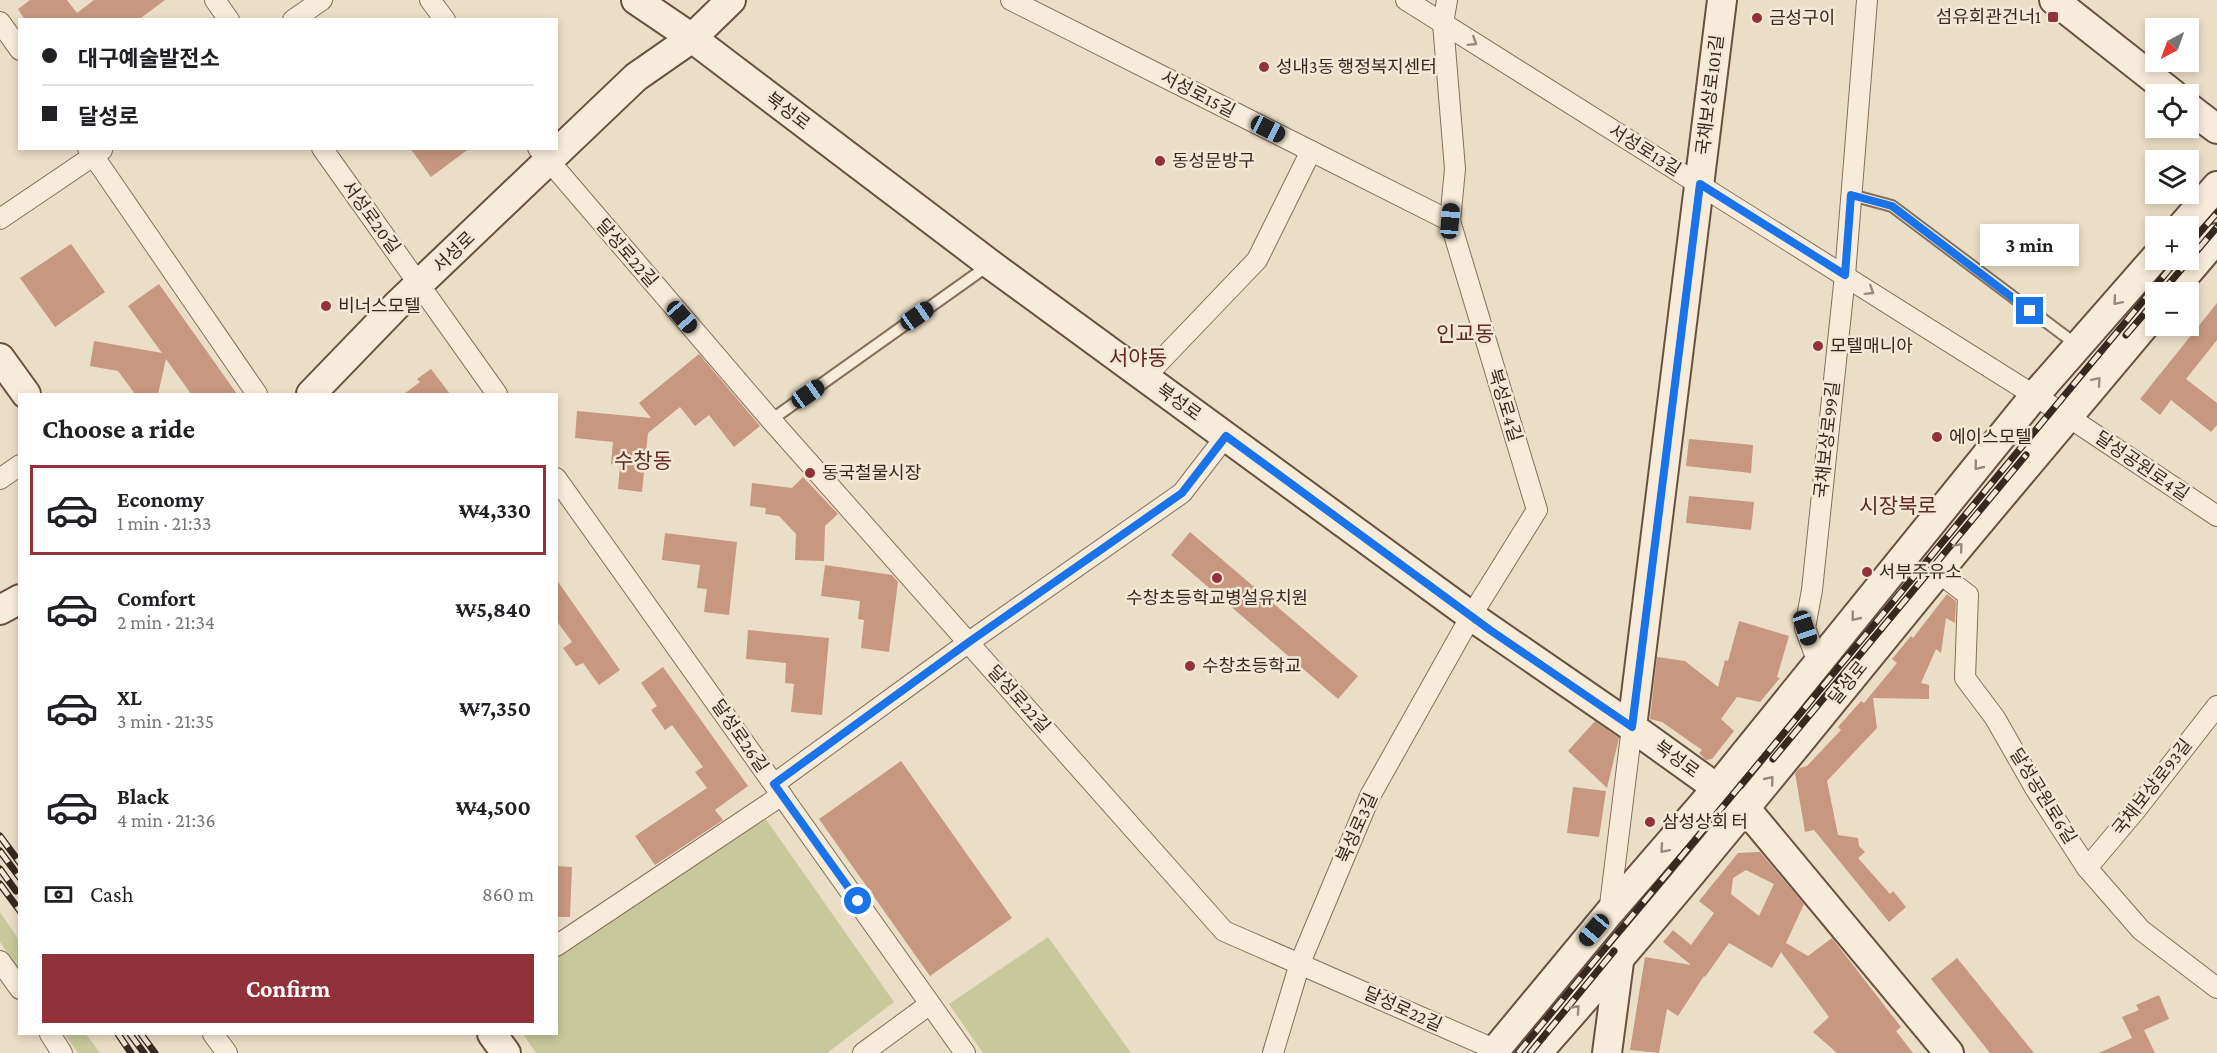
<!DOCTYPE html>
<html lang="en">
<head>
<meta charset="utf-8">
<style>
	body { margin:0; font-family:"Crimson Pro","Noto Sans KR",serif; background:#f6f6f6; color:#202124; height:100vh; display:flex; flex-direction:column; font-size:22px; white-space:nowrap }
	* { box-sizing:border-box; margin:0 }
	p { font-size:20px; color:#757577 }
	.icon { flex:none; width:33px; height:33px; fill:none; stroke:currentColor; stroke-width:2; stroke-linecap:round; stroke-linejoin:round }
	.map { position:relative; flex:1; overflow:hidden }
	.details { position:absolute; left:18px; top:393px; width:540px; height:642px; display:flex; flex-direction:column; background:#fff; border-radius:0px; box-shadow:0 3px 9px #0003 }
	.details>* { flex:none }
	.top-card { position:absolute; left:18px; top:18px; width:540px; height:132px; border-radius:0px; box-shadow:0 3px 9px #0003; display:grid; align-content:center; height:132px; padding:0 24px; background:#fff }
	.needle { width:39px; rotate:221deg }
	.buttons { position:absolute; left:2145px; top:18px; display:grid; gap:12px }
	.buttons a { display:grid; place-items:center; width:54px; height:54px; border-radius:0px; background:#fff; box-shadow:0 3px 9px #0003; font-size:30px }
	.end { position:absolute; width:27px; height:27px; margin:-14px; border:8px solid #1a73e8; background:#fff; box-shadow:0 0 0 3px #fff }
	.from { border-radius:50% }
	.bubble { position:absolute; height:42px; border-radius:0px; background:#fff; box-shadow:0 3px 9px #0003; font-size:20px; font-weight:700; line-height:42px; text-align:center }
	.car { position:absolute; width:18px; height:36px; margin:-18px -9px; border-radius:8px; box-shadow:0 0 4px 2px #0007; background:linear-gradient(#222 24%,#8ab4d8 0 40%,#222 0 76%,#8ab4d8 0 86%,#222 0) }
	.top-card b { display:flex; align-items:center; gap:21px; height:57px; font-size:22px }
	.top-card b+b { border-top:2px solid #e0e0e0 }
	.top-card i { width:15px; height:15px; background:#202124 }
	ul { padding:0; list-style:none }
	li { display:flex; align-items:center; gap:18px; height:90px; margin:0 12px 9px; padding:0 12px; border:3px solid transparent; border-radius:0px }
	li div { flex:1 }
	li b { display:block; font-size:22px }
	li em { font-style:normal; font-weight:700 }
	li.on { border-color:#913139 }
	li>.icon { width:54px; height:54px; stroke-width:1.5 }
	h2 { padding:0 24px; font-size:27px; line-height:72px }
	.pay { display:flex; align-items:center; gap:15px; height:66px; padding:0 24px; font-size:22px }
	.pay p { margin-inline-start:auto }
	.cta { display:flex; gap:12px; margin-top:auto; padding:12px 24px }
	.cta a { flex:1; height:69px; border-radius:0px; background:#913139; color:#fff; font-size:24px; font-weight:700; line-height:69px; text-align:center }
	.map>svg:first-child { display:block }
</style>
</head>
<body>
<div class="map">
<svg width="2217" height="1053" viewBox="0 0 2217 1053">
	<rect width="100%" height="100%" fill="#ebdec6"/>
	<g fill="#c7c99b">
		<path d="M763,815L894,1002L827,1053H536L523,1034H556L557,958Z"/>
		<path d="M0,912L19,940V970L0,942Z"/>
		<path d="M1048,937L1131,1053H983L949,1004Z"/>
		<path d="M64,1034H86L100,1053H78Z"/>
	</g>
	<g fill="#c7977f" fill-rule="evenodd">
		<path d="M30,0H67L77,13L94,0H165L138,20H25L18,9Z"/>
		<path d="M410,148H470L431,177Z"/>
		<path d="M71,244L105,292L55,327L20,278Z"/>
		<path d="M159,284L237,394H191L166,359L158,394H135L118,371L90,366L94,341L162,353L128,306Z"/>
		<path d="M2217,303V340L2186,379L2217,403V425L2211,432L2171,400L2160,415L2140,399Z"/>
		<path d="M699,354L760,426L734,447L709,415L695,426L680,407L648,433L642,492L618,489L620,465L611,464L613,442L575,438L577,411L651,418L639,403Z"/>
		<path d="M431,369L450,394H404L420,382L417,379Z"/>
		<path d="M1689,439L1753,445L1751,473L1686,466Z"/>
		<path d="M803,477L838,514L825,526L824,561L795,560L796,534L779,516L765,514L766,508L750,506L752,483L792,488Z"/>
		<path d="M1689,496L1754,502L1751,530L1686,523Z"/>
		<path d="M1190,532L1358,676L1338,699L1171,555Z"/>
		<path d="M665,533L737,542L729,615L704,612L707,589L697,588L700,565L662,560Z"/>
		<path d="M825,565L892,575L898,582L889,652L861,648L864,620L858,619L860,601L821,596Z"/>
		<path d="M556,579L620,670L599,685L583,663L576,666L563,648L572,642L556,620Z"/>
		<path d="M1947,594L1956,601L1955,623L1946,618L1941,653L1936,649L1921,683L1929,685V699L1873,698L1877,728L1827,781L1838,835L1858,838L1859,846L1865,852L1858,858L1890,894L1893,891L1906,907L1889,922L1814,830L1805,832L1795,773L1800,768L1807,766L1841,730L1838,727L1861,701L1864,703L1897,663L1892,659L1911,636L1913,638Z"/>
		<path d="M1739,621L1789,636L1777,677L1780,678L1760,702L1737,697L1721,719L1734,731L1712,759L1706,760L1699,753L1702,750L1662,722L1650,719L1657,657L1685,661L1718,687L1725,660L1728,661Z"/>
		<path d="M748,630L829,638L822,715L791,712L794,684L785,683L786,663L746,659Z"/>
		<path d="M663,667L748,786L715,810L723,820L655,865L635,836L707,788L695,772L703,767L672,725L665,730L651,710L657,706L641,683Z"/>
		<path d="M1595,721L1619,738L1607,788L1568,751Z"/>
		<path d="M901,761L1012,918L930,976L819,819Z"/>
		<path d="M1573,787L1606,791L1599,837L1567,833Z"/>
		<path d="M1760,852L1804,904L1786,943L1808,956L1832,938L1901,1027L1896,1031L1913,1053H1837L1813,1032L1829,1017L1781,952L1772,968L1729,943L1705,977L1704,976L1678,1016L1667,1009L1659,1053L1630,1050L1645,957L1691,965L1663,942L1673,930L1691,945L1714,913L1699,901L1738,853ZM1746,870L1774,884L1759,916L1731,894L1733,878Z"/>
		<path d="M556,866L572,867L570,917H556Z"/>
		<path d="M1957,958L2034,1053H1990L1931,979Z"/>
		<path d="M2159,995L2169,1019L2144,1030L2155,1053H2099L2132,1038L2122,1017L2139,1010L2136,1005Z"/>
	</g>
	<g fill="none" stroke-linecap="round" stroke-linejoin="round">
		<g stroke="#86705d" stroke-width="14">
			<g id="lane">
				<path d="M1851,195L1892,206L2077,345"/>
				<path d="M771,420L989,265"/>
			</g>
		</g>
		<g stroke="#86705d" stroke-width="22">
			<g id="street">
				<path d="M215,0L229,20"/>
				<path d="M430,0L445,20"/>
				<path d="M1011,0L1450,221"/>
				<path d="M1406,0L2067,416L2217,516"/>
				<path d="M293,20L322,0"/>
				<path d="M0,22L20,50"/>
				<path d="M88,148L257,394"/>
				<path d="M322,148L497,394"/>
				<path d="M538,148L771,420L1224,931L1496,1050"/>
				<path d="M0,219L102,150"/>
				<path d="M1145,377L1257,260L1311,151"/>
				<path d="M556,478L965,1053"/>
				<path d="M0,479L20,465"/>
				<path d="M1938,572L1968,595L1965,678L1995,718L2035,788L2087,868L2141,930L2217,988"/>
				<path d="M1818,663L1805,628L1812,590L1845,275L1867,0"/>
				<path d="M774,784L969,642L1182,493L1226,436"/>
				<path d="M2087,868L2135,811L2217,706"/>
				<path d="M1609,913L1632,727"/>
				<path d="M556,946L782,795"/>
				<path d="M0,961L20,989"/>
				<path d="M50,1034L62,1053"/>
				<path d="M213,1034L227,1053"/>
				<path d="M863,1053L930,1004"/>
				<path d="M1273,1053L1300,963L1370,796L1471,616L1537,510L1450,221L1455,169L1443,23L1447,0"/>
			</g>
		</g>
		<g stroke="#685140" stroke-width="32">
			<g id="secondary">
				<path d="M636,0L692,38L990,264L1471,616L1632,727L1746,809L1949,1053"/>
				<path d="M2054,0L2173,94"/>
				<path d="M2188,107L2217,129"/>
				<path d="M2182,226L2217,186"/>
				<path d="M2171,292L2217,238"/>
				<path d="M0,358L26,394"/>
				<path d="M311,394L397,305L636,77L692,38L731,0"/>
				<path d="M0,610L20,599"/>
				<path d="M1632,727L1722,0"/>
				<path d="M492,1034L506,1053"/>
				<path d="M1493,1053L1609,913L1717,788L2035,395L2156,257"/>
				<path d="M1537,1053C1676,897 1805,734 1938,572C2010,485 2083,399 2156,312"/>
				<path d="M1607,1053L1619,962"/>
			</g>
		</g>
		<use href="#lane" stroke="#f7ecd9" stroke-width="10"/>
		<use href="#street" stroke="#f7ecd9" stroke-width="20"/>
		<use href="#secondary" stroke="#f7ecd9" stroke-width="28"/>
		<g stroke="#372920" stroke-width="7">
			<g id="rail">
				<path d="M2188,246L2217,213"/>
				<path d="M2162,292L2217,227"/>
				<path d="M2126,335L2156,300"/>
				<path d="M1773,759L2026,455"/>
				<path d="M0,836L20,863"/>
				<path d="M0,851L20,878"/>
				<path d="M0,869L16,891"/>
				<path d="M0,884L20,911"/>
				<path d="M118,1034L131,1053"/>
				<path d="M130,1034L144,1053"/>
				<path d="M141,1034L155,1053"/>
				<path d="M1518,1053L2177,260"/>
				<path d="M1530,1053L1614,951"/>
			</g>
		</g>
		<use href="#rail" stroke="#f3e8d5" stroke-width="4.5" stroke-dasharray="14" stroke-linecap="butt"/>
	</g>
	<defs><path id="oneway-chevron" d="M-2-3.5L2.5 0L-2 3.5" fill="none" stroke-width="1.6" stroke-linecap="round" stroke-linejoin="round" transform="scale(1.5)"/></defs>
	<g stroke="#978a7c">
		<use href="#oneway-chevron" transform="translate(1473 42) rotate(32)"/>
		<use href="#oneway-chevron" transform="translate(1870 291) rotate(32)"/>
		<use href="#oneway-chevron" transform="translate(2117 301) rotate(131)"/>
		<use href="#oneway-chevron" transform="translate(2097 381) rotate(-49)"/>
		<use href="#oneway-chevron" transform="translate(1978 466) rotate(129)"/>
		<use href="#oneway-chevron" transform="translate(1959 547) rotate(-50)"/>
		<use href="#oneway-chevron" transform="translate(1855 617) rotate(129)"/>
		<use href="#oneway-chevron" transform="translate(1770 780) rotate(-51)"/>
		<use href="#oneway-chevron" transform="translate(1664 849) rotate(131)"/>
		<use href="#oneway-chevron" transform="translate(1576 1009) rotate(-48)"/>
	</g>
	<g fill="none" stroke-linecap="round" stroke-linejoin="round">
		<path stroke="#1a73e8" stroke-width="8" d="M858,901L774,784L969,642L1182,493L1226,436L1490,630L1632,727L1700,184L1845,275L1851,195L1892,206L2030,311"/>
	</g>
	<g fill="#913139" stroke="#f3e8d5" stroke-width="2">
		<rect x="2047" y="11" width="12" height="12" rx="3"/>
		<circle cx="1757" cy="18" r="6"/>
		<circle cx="1264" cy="67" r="6"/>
		<circle cx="1160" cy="161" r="6"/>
		<circle cx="326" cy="306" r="6"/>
		<circle cx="1818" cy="346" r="6"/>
		<circle cx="1937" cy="437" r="6"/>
		<circle cx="810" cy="473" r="6"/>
		<circle cx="1867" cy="572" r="6"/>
		<circle cx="1217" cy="578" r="6"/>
		<circle cx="1190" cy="666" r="6"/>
		<circle cx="1650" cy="822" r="6"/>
	</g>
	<g text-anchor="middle" stroke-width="5" stroke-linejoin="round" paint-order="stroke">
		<g font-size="18" fill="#372920" stroke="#f3e8d5" text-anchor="start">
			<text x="2041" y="23" text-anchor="end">섬유회관건너1</text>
			<text x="1769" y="24">금성구이</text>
			<text x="1276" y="73">성내3동 행정복지센터</text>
			<text x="1172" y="167">동성문방구</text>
			<text x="338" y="312">비너스모텔</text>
			<text x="1830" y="352">모텔매니아</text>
			<text x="1949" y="443">에이스모텔</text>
			<text x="822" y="479">동국철물시장</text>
			<text x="1879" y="578">서부주유소</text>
			<text x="1217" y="604" text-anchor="middle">수창초등학교병설유치원</text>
			<text x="1202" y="672">수창초등학교</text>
			<text x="1662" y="828">삼성상회 터</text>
		</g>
		<g font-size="18" fill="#372920" stroke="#f3e8d5">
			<text transform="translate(1198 94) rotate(27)" y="6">서성로15길</text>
			<text transform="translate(1710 95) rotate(-83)" y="6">국채보상로101길</text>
			<text transform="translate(788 111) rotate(37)" y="6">북성로</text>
			<text transform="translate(1645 150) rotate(32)" y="6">서성로13길</text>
			<text transform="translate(371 217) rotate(54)" y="6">서성로20길</text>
			<text transform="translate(454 252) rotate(-44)" y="6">서성로</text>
			<text transform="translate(627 253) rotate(49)" y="6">달성로22길</text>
			<text transform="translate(1179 402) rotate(36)" y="6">북성로</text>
			<text transform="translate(1505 405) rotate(73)" y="6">북성로4길</text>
			<text transform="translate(1827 440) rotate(-84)" y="6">국채보상로99길</text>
			<text transform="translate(2142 466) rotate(34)" y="6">달성공원로4길</text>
			<text transform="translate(1848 683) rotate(-51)" y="6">달성로</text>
			<text transform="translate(1019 699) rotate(48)" y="6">달성로22길</text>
			<text transform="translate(740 736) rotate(55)" y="6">달성로26길</text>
			<text transform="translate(1677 759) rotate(36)" y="6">북성로</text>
			<text transform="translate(2152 787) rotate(-52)" y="6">국채보상로93길</text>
			<text transform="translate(2043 796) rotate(58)" y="6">달성공원로6길</text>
			<text transform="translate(1357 828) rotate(-66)" y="6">북성로3길</text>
			<text transform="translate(1403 1009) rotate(24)" y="6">달성로22길</text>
		</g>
		<g font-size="21" fill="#612a22" stroke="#f3e8d5">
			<text x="1465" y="341">인교동</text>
			<text x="1138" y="365">서야동</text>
			<text x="643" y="468">수창동</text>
			<text x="1898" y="513">시장북로</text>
		</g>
	</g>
</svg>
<div class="buttons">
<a><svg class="needle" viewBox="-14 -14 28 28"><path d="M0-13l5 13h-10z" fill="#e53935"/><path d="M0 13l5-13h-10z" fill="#757577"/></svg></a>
<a><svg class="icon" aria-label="locate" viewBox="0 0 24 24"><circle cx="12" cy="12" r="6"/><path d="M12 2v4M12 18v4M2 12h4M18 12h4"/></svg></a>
<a><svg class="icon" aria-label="layers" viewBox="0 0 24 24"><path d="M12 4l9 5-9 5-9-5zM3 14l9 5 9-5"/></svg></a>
<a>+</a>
<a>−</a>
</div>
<i class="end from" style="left:858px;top:901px"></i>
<i class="end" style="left:2030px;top:311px"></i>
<div class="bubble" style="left:1980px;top:224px;width:99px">3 min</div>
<i class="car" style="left:1268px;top:129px;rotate:117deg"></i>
<i class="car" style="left:1450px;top:221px;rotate:5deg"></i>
<i class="car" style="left:917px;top:316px;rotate:55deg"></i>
<i class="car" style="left:682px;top:317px;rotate:139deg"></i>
<i class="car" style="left:808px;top:394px;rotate:55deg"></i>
<i class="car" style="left:1805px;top:628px;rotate:161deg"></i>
<i class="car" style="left:1594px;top:930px;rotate:220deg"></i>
<div class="top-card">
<b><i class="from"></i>대구예술발전소</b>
<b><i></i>달성로</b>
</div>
<section class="details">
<h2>Choose a ride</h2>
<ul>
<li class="on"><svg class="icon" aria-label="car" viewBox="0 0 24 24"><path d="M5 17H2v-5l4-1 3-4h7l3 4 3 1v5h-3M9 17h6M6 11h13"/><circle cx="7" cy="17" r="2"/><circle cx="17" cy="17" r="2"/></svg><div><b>Economy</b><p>1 min · 21:33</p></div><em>₩4,330</em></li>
<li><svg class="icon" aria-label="car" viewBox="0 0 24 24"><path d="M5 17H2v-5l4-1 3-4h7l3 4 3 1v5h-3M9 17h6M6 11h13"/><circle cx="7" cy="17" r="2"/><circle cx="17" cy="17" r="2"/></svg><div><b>Comfort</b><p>2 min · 21:34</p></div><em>₩5,840</em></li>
<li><svg class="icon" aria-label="car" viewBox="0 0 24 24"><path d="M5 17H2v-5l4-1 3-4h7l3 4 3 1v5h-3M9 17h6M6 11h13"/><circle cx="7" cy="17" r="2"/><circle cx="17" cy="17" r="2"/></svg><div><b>XL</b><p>3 min · 21:35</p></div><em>₩7,350</em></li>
<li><svg class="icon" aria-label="car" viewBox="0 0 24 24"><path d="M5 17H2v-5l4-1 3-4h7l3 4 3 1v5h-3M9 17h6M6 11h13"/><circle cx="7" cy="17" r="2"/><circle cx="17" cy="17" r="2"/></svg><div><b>Black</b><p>4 min · 21:36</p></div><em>₩4,500</em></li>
</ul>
<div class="pay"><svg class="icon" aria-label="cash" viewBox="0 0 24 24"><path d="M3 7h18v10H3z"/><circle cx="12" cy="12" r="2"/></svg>Cash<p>860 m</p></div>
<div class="cta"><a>Confirm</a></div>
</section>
</div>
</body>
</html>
